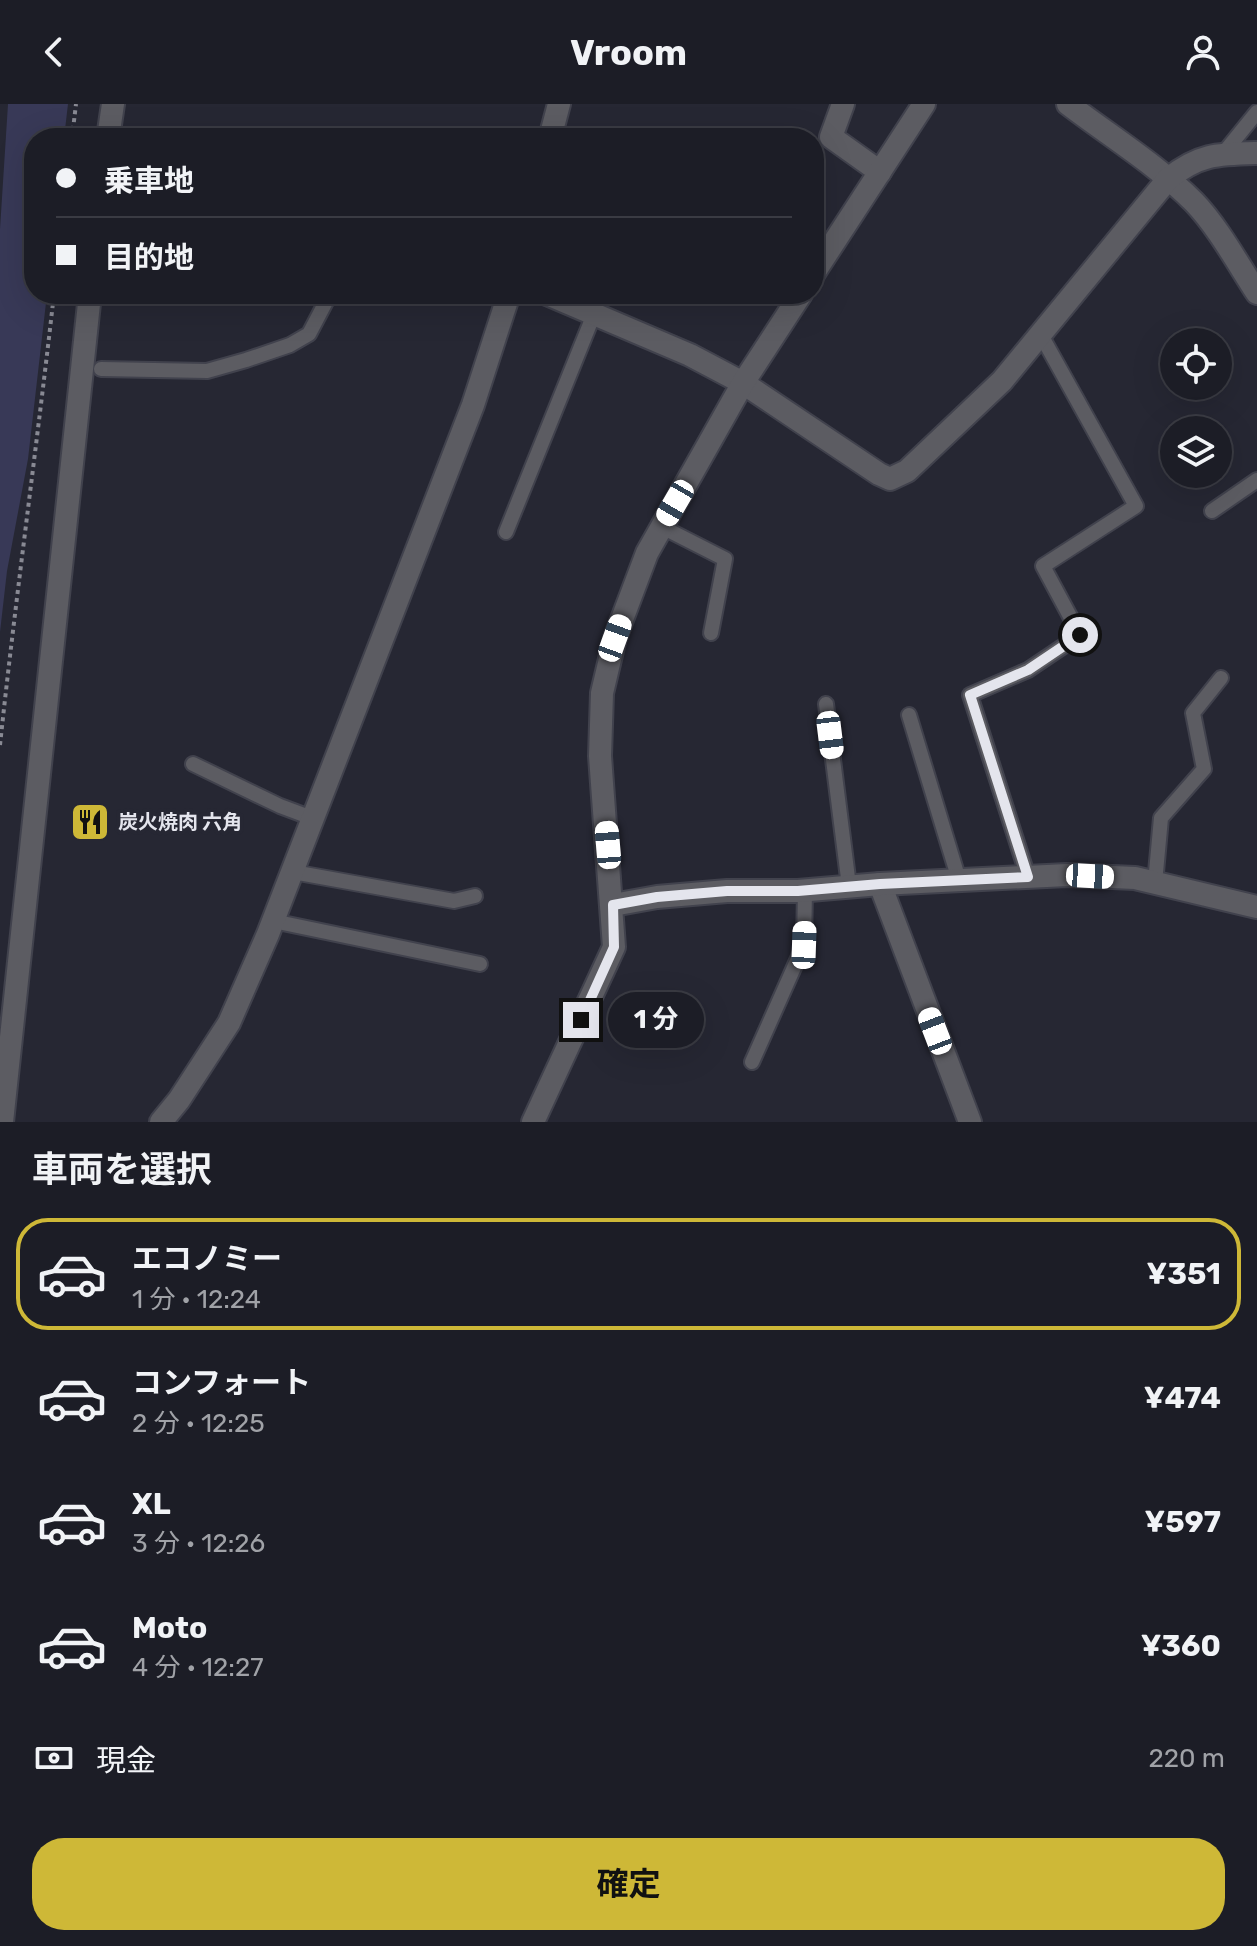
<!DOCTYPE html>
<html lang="ja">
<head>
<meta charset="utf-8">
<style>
	body { margin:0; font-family:Rubik,"Noto Sans JP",sans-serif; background:#292a32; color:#f1f3f6; height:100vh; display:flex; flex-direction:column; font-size:30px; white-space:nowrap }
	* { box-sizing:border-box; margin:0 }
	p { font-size:26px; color:#a0a2a7 }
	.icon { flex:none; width:44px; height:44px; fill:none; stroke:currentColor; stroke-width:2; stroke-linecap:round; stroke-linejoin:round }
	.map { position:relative; height:1018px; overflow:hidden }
	.drawer { display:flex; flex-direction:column; background:#1c1d26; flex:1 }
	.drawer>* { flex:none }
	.top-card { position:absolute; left:24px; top:24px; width:800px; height:176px; border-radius:32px; box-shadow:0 8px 32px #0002,0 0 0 2px #3a3b43; display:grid; align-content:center; height:176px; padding:0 32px; background:#1c1d26 }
	.fabs { position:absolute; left:1160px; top:224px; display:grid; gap:16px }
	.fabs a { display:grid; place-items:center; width:72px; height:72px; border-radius:50%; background:#1c1d26; box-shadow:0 8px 32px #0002,0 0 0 2px #3a3b43; font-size:40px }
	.end { position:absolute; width:36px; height:36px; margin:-18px; border:10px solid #e4e5ed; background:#111; box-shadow:0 0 0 4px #111 }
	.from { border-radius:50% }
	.bubble { position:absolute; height:56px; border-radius:28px; background:#1c1d26; box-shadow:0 8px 32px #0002,0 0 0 2px #3a3b43; font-size:26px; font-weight:700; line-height:56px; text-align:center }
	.car { position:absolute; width:24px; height:48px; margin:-24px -12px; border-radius:10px; box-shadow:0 0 6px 2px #0007; background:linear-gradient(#fff 24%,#345 0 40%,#fff 0 76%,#345 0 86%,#fff 0) }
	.top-card b { display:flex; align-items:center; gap:28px; height:76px; font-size:30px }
	.top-card b+b { border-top:2px solid #3a3b43 }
	.top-card i { width:20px; height:20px; background:#f1f3f6 }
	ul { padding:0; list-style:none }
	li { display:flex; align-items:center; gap:24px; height:112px; margin:0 16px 12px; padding:0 16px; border:4px solid transparent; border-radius:32px }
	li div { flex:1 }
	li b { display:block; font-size:30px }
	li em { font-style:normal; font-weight:700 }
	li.selected { border-color:#ceb837 }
	li>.icon { width:72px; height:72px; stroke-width:1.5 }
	h2 { padding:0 32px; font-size:36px; line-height:96px }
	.pay { display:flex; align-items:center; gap:20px; height:88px; padding:0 32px; font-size:30px }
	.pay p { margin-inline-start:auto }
	.cta { display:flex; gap:16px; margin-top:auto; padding:16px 32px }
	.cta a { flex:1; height:92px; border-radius:32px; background:#ceb837; color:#111; font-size:32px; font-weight:700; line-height:92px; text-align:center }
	header { display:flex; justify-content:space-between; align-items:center; height:104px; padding:0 32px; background:#1c1d26; font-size:36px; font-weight:700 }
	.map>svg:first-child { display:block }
</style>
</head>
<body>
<header><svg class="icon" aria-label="back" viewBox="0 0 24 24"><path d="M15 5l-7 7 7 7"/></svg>Vroom<svg class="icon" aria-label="person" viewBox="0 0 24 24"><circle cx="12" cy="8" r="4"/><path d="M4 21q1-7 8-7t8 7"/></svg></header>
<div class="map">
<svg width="1257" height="1018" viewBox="0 0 1257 1018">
	<rect width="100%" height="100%" fill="#262733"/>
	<path fill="#383957" d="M8,0H68L64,34H34V190H47L28,355L7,467L0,528V125Z"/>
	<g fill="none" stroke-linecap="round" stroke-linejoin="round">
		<g stroke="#41424d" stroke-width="18">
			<g id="service">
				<path d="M1223,50L1257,8"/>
				<path d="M101,265L207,267L246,256L290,241L309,230L330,190"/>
				<path d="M1212,407L1257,376"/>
				<path d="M662,423L725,455L711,529"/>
				<path d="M506,428L594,210"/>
				<path d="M826,600L849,782"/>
				<path d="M909,611L959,776"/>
				<path d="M193,660L280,702L312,714"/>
				<path d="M293,768L454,797L475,792"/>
				<path d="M1028,773L970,591L1028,566L1080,531L1043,462L1136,402L1041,231"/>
				<path d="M1155,779L1161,714L1204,665L1193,609L1221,574"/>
				<path d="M273,817L480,860"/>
				<path d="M752,958L804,841L805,786"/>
			</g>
		</g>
		<g stroke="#41424d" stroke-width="26">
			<g id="minor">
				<path d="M843,0L831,33L880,68"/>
				<path d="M1068,0C1110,32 1157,61 1194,98C1218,123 1238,160 1257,189"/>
				<path d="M814,169L924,0"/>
				<path d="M547,190L690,251L743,279L879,370L890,375L907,367L1002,277L1168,75C1199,50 1218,50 1257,49"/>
				<path d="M880,780L970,1018"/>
				<path d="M613,801L657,793L727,787H798L880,780L1067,771L1135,774L1257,803"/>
				<path d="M533,1018L614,843L600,652L602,589L615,534L647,449L743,279L801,190"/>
			</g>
		</g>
		<g stroke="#41424d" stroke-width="26">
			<g id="tertiary">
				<path d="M108,34L113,0"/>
				<path d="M550,34L559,0"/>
				<path d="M2,1018L90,190"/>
				<path d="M161,1018L179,996L229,919L268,830L473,301L509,190"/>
			</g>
		</g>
		<g stroke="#898a94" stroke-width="4" stroke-dasharray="4 4" stroke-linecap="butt">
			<path d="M72,34L76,0"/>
			<path d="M0,641C16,491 37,341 54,190"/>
		</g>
		<use href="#service" stroke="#5c5c62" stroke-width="14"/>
		<use href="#minor" stroke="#5c5c62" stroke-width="22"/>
		<use href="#tertiary" stroke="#5c5c62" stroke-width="22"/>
	</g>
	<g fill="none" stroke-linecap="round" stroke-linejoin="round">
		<path stroke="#e4e5ed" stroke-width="10" d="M581,916L614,843L613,801L657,793L727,787H798L880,780L1028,773L970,591L1028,566L1080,531"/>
	</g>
	<defs>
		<g id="restaurant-square" transform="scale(2)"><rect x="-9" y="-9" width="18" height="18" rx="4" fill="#ceb837" stroke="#262733"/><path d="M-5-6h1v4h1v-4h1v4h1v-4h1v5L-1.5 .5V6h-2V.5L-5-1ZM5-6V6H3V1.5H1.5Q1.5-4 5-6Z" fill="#111"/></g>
	</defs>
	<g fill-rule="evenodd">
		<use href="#restaurant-square" x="90" y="718"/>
	</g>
	<g text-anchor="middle" stroke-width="8" stroke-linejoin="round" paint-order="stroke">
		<g font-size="20" font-weight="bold" fill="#e4e5ed" stroke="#262733" text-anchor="start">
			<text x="118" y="725">炭火焼肉 六角</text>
		</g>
	</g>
</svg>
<div class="fabs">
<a><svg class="icon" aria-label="locate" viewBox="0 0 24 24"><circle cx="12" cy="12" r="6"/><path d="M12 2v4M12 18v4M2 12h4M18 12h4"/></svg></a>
<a><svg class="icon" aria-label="layers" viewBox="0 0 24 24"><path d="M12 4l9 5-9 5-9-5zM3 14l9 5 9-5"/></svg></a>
</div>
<i class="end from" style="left:1080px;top:531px"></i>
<i class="end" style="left:581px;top:916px"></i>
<div class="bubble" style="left:608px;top:888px;width:96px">1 分</div>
<i class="car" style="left:675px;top:399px;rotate:210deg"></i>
<i class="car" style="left:615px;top:534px;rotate:20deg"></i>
<i class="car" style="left:830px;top:631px;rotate:173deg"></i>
<i class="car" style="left:608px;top:741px;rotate:355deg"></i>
<i class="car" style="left:1090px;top:772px;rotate:93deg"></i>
<i class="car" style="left:804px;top:841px;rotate:2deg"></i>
<i class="car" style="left:935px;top:927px;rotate:339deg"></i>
<div class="top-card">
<b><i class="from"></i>乗車地</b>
<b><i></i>目的地</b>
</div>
</div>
<section class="drawer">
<h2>車両を選択</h2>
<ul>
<li class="selected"><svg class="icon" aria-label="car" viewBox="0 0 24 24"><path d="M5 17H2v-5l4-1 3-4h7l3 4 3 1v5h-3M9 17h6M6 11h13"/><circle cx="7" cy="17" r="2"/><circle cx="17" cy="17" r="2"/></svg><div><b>エコノミー</b><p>1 分 · 12:24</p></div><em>¥351</em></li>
<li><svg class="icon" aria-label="car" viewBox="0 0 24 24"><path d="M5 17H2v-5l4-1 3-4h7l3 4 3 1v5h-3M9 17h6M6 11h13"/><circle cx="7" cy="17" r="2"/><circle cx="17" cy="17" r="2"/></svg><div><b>コンフォート</b><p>2 分 · 12:25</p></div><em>¥474</em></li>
<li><svg class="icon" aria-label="car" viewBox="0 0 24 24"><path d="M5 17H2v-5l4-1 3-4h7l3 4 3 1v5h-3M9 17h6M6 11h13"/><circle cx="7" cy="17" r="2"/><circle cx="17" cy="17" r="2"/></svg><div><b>XL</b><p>3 分 · 12:26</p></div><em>¥597</em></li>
<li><svg class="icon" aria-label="car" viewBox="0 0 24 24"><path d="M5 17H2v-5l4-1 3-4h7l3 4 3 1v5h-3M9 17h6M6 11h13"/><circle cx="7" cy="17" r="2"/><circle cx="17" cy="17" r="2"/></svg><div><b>Moto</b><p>4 分 · 12:27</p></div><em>¥360</em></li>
</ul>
<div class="pay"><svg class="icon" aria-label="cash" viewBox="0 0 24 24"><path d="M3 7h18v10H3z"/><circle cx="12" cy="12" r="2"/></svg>現金<p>220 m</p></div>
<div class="cta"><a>確定</a></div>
</section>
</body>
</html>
